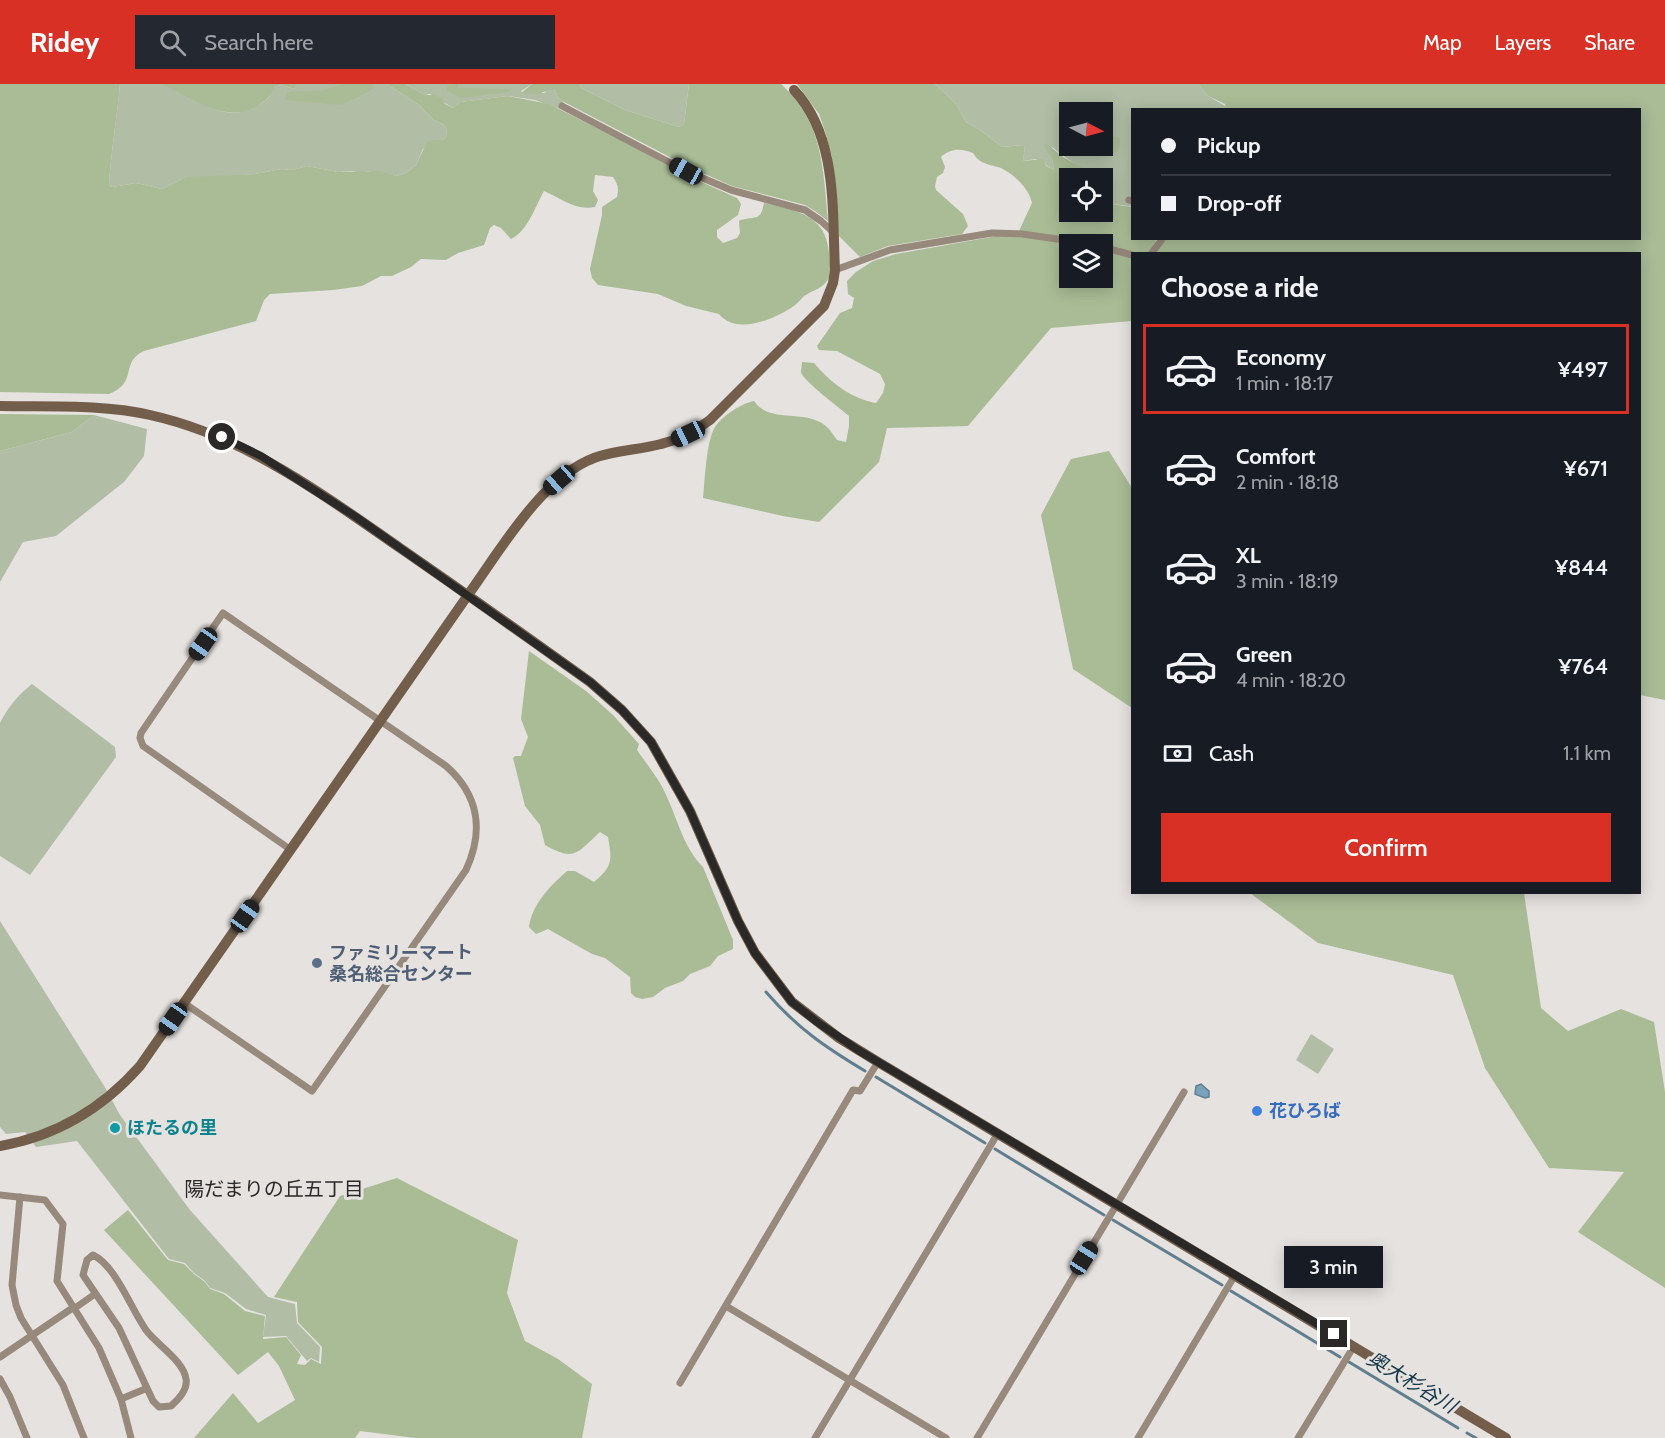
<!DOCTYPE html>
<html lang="en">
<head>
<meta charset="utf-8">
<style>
	body { margin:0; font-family:Cabin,"Noto Sans JP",sans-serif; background:#242831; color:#f1f3f6; height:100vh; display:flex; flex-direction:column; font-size:22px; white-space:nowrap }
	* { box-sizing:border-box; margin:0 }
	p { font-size:20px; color:#9ea1a6 }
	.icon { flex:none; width:33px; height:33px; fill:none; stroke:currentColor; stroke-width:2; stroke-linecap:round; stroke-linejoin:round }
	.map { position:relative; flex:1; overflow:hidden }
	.details { position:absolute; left:1131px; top:168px; width:510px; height:642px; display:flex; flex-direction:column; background:#171b24; border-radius:0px; box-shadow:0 3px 15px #0003 }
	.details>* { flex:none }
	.banner { position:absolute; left:1131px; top:24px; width:510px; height:132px; border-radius:0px; box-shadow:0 3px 15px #0003; display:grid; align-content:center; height:132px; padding:0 30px; background:#171b24 }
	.needle { width:39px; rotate:96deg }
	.tools { position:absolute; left:1059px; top:18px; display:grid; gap:12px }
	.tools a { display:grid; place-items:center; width:54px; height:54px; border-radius:0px; background:#171b24; box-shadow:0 3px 15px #0003; font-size:30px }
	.end { position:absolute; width:27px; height:27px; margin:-14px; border:8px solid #2a2928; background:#fff; box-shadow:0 0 0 3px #fff }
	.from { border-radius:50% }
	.bubble { position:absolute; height:42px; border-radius:0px; background:#171b24; box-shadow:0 3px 15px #0003; font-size:20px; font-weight:600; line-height:42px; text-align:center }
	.car { position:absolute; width:18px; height:36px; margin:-18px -9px; border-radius:8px; box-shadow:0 0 4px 2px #0007; background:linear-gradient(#222 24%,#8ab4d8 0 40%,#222 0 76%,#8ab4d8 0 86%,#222 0) }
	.banner b { display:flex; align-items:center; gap:21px; height:57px; font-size:22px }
	.banner b+b { border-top:2px solid #363941 }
	.banner i { width:15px; height:15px; background:#f1f3f6 }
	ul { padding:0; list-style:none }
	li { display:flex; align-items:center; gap:18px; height:90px; margin:0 12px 9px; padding:0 18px; border:3px solid transparent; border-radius:0px }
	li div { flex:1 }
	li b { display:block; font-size:22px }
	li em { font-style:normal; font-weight:600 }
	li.on { border-color:#d93025 }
	li>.icon { width:54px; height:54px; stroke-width:1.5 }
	h2 { padding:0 30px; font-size:27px; line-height:72px }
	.pay { display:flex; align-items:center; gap:15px; height:66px; padding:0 30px; font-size:22px }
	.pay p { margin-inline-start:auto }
	.primary-button { display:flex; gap:12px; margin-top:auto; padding:12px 30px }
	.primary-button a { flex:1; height:69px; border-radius:0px; background:#d93025; color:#fff; font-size:24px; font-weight:600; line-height:69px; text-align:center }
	header { display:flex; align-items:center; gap:36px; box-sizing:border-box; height:84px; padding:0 30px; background:#d93025; color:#fff }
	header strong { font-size:28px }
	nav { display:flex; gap:33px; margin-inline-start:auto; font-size:21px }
	.search { width:420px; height:54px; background:#242831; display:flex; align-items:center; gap:15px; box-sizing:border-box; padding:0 21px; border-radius:0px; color:#9ea1a6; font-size:22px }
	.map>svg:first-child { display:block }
</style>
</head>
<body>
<header>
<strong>Ridey</strong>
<div class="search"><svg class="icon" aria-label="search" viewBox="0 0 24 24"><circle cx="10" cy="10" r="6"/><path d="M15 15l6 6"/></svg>Search here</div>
<nav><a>Map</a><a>Layers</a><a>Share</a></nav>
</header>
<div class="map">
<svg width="1665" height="1354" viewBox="0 0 1665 1354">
	<rect width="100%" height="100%" fill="#e5e2df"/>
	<g fill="#b1bea5" fill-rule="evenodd">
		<path d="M120,0C133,0 149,0 162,0C194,7 222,46 260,20C269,14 269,15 273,3L282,1L294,5L298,0H390V2L419,21L434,36L444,41L447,46L446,53L443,56H434L423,65L416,81L406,89L396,92L368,87L361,89L353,87L338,88L307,82L293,86L282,85L255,90L182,95L162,105L136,99L112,103L109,101C111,67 117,34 120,0Z"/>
		<path d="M405,0H532L521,7L523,9H544L550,5H554L558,14L564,18L560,25L535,16L508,12L460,18L453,24L430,10L425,11Z"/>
		<path d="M580,0H689L684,40L679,43L625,26L581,4Z"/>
		<path d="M935,0H1198L1208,12L1227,23V26H1132V123L1129,122L1103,119L1102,94H1090C1086,86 1061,71 1052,63L1049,71L1053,78L1054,86L1036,75L1023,77L1025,61L1002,63L980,46L966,38L956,20ZM1070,28H1102V62H1070Z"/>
		<path d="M94,331L147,345L144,372L124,398L56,452L23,458L0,498V367L72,348Z"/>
		<path d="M32,600L115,663L116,673L30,791L0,772V639C8,623 18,611 32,600Z"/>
		<path d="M0,837L106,1005L120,1031L190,1126L268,1213L295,1220L297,1239L320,1263L319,1278L311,1274L307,1277L286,1252L263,1253L266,1231L246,1225L225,1209L210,1204L205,1197L194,1189L185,1179L169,1175L77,1057L36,1063L25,1048L6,1050L0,1043Z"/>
		<path d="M1311,950L1334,965L1318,990L1296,976Z"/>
	</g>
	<g fill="#a9bc96">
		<path d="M0,0H120C117,34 111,67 109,101L112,103L136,99L162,105L182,95L189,93L255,90L282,85L293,86L307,82L338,88L379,87L396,92L406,89L416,81L427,58L434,56H443L446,53L447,46L444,41L434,36L419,21L390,2V0H405L425,11H434L442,14L445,20L453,24L460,18L508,12L549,20L619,55L686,91L737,114L741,120L738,131L717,146V153L723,159L737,154L740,149L739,137C746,133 758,136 761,129C763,126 763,122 764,119C796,126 827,131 829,170C830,177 831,186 829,193C825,204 813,206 804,212C800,216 796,221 791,224C772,236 736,251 719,230L686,222L658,210L598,201L592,194L590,185L602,131V123L617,113C619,105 618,100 613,93L595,91L593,107L598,116L595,123C575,127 561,114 544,107C535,123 527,148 511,155L501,144L494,141L490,144L484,161L458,169L446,176L421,175L411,183L392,192H381L362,202L333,206L270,210L264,216L256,237L144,267C119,279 139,298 109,310L0,308Z"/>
		<path d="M161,0H298L294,5L282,1L274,3C269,15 268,14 259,21C228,43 190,12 161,0Z"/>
		<path d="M343,0H373L374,3L370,7L341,21L285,16L288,8L321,7Z"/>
		<path d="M450,0H458V4L511,5L508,8L462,14L447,7V3Z"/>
		<path d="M532,0H580L581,4L625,26L679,43L684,40L689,0H781C823,38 823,84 828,137L815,127L805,121L732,102L687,82L564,18L558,14L554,5L537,10L521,9Z"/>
		<path d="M797,0H935L956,20L966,38L980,46L1002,63L1025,61L1023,77L1043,75L1045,81L1054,86L1053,78L1043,61L1047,60L1063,73L1081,83L1090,94H1070V128H1102L1103,119L1132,123V154L1157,155L1152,165L1147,169H1135L1079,155L1019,147L1032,119C1029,105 1015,91 1001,84C990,80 980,81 973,69C962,64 950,64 941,73L945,83L943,89L937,93L935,102L936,106L963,130L968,142L962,150L888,162L860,173L839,152L832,73L826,50L819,30Z"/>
		<path d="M1198,0H1665V616L1640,611V170H1155L1165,154H1640V26L1227,25L1225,20L1208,12Z"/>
		<path d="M1111,52L1120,54V61L1117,68L1111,69L1108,67L1106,62Z"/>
		<path d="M997,152L1035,154L1080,160H1070V194H1102L1103,165L1132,173V237L1051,244L968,342L887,344L879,378L819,438L783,432L703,414C705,396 706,358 715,343C722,332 742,319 754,317C770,341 808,323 828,344C831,347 834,352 837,356L846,358L849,342V332C840,324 803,297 801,288C801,285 802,282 802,278L814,279C829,297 851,315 876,319L883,309L885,300L880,290L837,267L819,266L817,262L840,229L852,224L854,214L848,210L847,197L856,188L873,177L896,170Z"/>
		<path d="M0,330L94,331L72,348L0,367Z"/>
		<path d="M1109,367L1132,404V624L1073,585L1041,431L1071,375Z"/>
		<path d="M529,567L586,607L613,631L639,660L637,666C648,682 660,696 667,713C678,737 684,764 703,783L733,856V865L718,872L710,882L690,890L683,897L665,904L653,913L642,915L635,913L631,909L630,893L605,874L592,870L548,845L536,850L529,843C532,820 551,801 567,787H575L594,798C613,782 612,777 608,753L600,748C577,769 575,778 545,761L540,741L525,722L513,674L515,672H521L528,653L521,635Z"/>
		<path d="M1250,809H1524L1541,924L1568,947L1621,925L1654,938L1665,1008V1204L1578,1148L1624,1088L1549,1084L1485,984L1453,891L1318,859Z"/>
		<path d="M397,1094L518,1156L507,1209L525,1257L558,1275L592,1300L582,1354H415L360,1347L355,1354H194L233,1309L258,1339L295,1316L279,1282L268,1268L238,1291L104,1146L128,1126L168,1176L184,1180L194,1190L205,1198L210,1205L224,1210L245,1227L265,1232L263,1255L286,1253L301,1271L297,1280L305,1281L311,1275L321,1280L322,1263L298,1238L297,1218L274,1213L340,1112Z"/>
	</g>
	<path fill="#79a3bb" stroke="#617e8f" stroke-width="1.5" d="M1201,1000L1209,1007V1013L1205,1014L1195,1010L1196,1002Z"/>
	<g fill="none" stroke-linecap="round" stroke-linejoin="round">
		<g stroke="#617e8f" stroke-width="3">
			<path d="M766,908C797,944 825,963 865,987"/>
			<path d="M876,993L985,1059"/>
			<path d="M995,1065L1104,1131"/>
			<path d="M1113,1136L1222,1201"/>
			<path d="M1231,1207L1340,1273"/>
			<path d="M1349,1278L1458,1344"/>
			<path d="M1467,1349L1476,1354"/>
		</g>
		<g stroke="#97897b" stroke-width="7">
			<path d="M562,22L686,87L731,106L805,126L821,137L833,148"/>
			<path d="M1129,116L1132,117"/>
			<path d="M1102,163L1132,171"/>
			<path d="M1151,170L1163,154"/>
			<path d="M835,186L890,166L992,149L1022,150L1092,160"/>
			<path d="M184,919L312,1007L466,786C484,747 479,711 446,682L223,529L141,649L140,654L143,662L291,766"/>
			<path d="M0,1111L45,1116L63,1140L57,1197L99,1264L121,1315L131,1354"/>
			<path d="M20,1113L12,1201L16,1221L21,1234L63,1301L84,1354"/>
			<path d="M93,1171C116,1182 131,1225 146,1246C156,1260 184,1277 186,1295C188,1306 178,1316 171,1322L159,1323L153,1317L119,1244L83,1191L87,1176Z"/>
			<path d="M726,1222L946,1354"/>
			<path d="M75,1224L95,1210"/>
			<path d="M0,1273L74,1223"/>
			<path d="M0,1295L10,1313L27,1354"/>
			<path d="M680,1299L853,1006L860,1007L878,978"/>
			<path d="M121,1315L145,1305"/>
			<path d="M815,1354L998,1049"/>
			<path d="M977,1354L1184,1008"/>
			<path d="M1138,1354L1235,1191"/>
			<path d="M1298,1354L1354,1262"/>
		</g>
		<g stroke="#725e4b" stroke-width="10">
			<path d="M0,322C48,323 103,320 150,331C245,352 322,410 400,464C464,508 527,553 590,598L622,626L651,658L690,727L738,837L755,869L792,918L839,954L878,978L1506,1354"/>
			<path d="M0,1062C57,1052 102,1025 140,982L468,511C500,467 541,394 594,374C615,366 639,366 661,360C679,356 695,347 710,336L824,222L833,199L835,186C832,126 838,53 794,6"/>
		</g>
	</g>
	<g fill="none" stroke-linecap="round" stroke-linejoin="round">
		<path stroke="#2a2928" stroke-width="8" d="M222,353L261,372L356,433L590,598L622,626L651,658L690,727L738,837L755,869L792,918L817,938L858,966L1334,1250"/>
	</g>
	<circle fill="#5c6f8a" stroke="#e5e2df" stroke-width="2" cx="317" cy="879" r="6"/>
	<circle fill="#3f7fe0" stroke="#e5e2df" stroke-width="2" cx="1257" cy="1027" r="6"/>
	<circle fill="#0f9aa8" stroke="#e5e2df" stroke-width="2" cx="115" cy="1044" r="6"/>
	<g text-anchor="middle" stroke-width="6" stroke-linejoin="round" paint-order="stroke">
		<g font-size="18" font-weight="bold" fill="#4e5e75" stroke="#e5e2df" text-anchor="start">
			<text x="329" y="875">ファミリーマート<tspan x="329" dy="21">桑名総合センター</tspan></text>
		</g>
		<g font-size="18" font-weight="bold" fill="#366cbe" stroke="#e5e2df" text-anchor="start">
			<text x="1269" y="1033">花ひろば</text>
		</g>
		<g font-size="18" font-weight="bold" fill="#0d838f" stroke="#e5e2df" text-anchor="start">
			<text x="127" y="1050">ほたるの里</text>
		</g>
		<g font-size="20" fill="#2a2928" stroke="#e5e2df">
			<text x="274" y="1112">陽だまりの丘五丁目</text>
		</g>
		<g font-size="20" font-style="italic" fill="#113547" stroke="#e5e2df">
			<text transform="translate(1412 1298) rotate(31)" y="7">奥大杉谷川</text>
		</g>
	</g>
</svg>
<div class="tools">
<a><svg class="needle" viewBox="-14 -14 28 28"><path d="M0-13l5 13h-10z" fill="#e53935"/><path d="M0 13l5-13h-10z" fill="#9ea1a6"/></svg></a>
<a><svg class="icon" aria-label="locate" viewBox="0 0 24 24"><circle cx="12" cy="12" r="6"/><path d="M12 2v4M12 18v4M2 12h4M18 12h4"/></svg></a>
<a><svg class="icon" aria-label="layers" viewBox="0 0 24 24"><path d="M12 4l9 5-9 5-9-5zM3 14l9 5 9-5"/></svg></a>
</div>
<i class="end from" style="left:222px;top:353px"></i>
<i class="end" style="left:1334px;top:1250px"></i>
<div class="bubble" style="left:1284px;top:1162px;width:99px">3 min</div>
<i class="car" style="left:686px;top:87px;rotate:299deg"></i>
<i class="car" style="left:688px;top:350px;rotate:245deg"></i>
<i class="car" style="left:559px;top:396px;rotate:229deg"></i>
<i class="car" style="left:203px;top:560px;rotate:215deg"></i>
<i class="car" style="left:245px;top:832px;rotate:35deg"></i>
<i class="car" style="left:173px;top:935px;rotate:215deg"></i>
<i class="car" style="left:1084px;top:1174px;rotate:32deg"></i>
<div class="banner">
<b><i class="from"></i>Pickup</b>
<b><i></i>Drop-off</b>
</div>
<section class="details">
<h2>Choose a ride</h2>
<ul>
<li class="on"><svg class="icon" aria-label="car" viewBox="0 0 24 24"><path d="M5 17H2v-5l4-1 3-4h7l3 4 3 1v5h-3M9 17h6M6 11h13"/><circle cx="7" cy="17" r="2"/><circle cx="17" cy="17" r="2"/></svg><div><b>Economy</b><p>1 min · 18:17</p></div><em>¥497</em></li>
<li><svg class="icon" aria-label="car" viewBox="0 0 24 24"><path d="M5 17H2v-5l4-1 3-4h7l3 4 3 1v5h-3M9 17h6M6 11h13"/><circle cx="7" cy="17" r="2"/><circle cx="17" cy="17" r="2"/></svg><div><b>Comfort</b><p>2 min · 18:18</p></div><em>¥671</em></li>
<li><svg class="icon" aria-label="car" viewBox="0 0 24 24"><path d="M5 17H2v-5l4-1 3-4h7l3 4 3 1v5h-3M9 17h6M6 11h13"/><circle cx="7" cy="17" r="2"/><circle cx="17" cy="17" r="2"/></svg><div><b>XL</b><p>3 min · 18:19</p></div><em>¥844</em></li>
<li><svg class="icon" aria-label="car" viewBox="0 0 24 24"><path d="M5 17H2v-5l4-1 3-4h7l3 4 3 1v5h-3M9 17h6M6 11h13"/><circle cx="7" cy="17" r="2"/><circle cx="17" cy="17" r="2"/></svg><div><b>Green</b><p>4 min · 18:20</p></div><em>¥764</em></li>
</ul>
<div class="pay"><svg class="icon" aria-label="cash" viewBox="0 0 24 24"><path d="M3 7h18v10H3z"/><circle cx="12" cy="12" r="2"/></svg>Cash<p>1.1 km</p></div>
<div class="primary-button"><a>Confirm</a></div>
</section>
</div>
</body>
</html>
